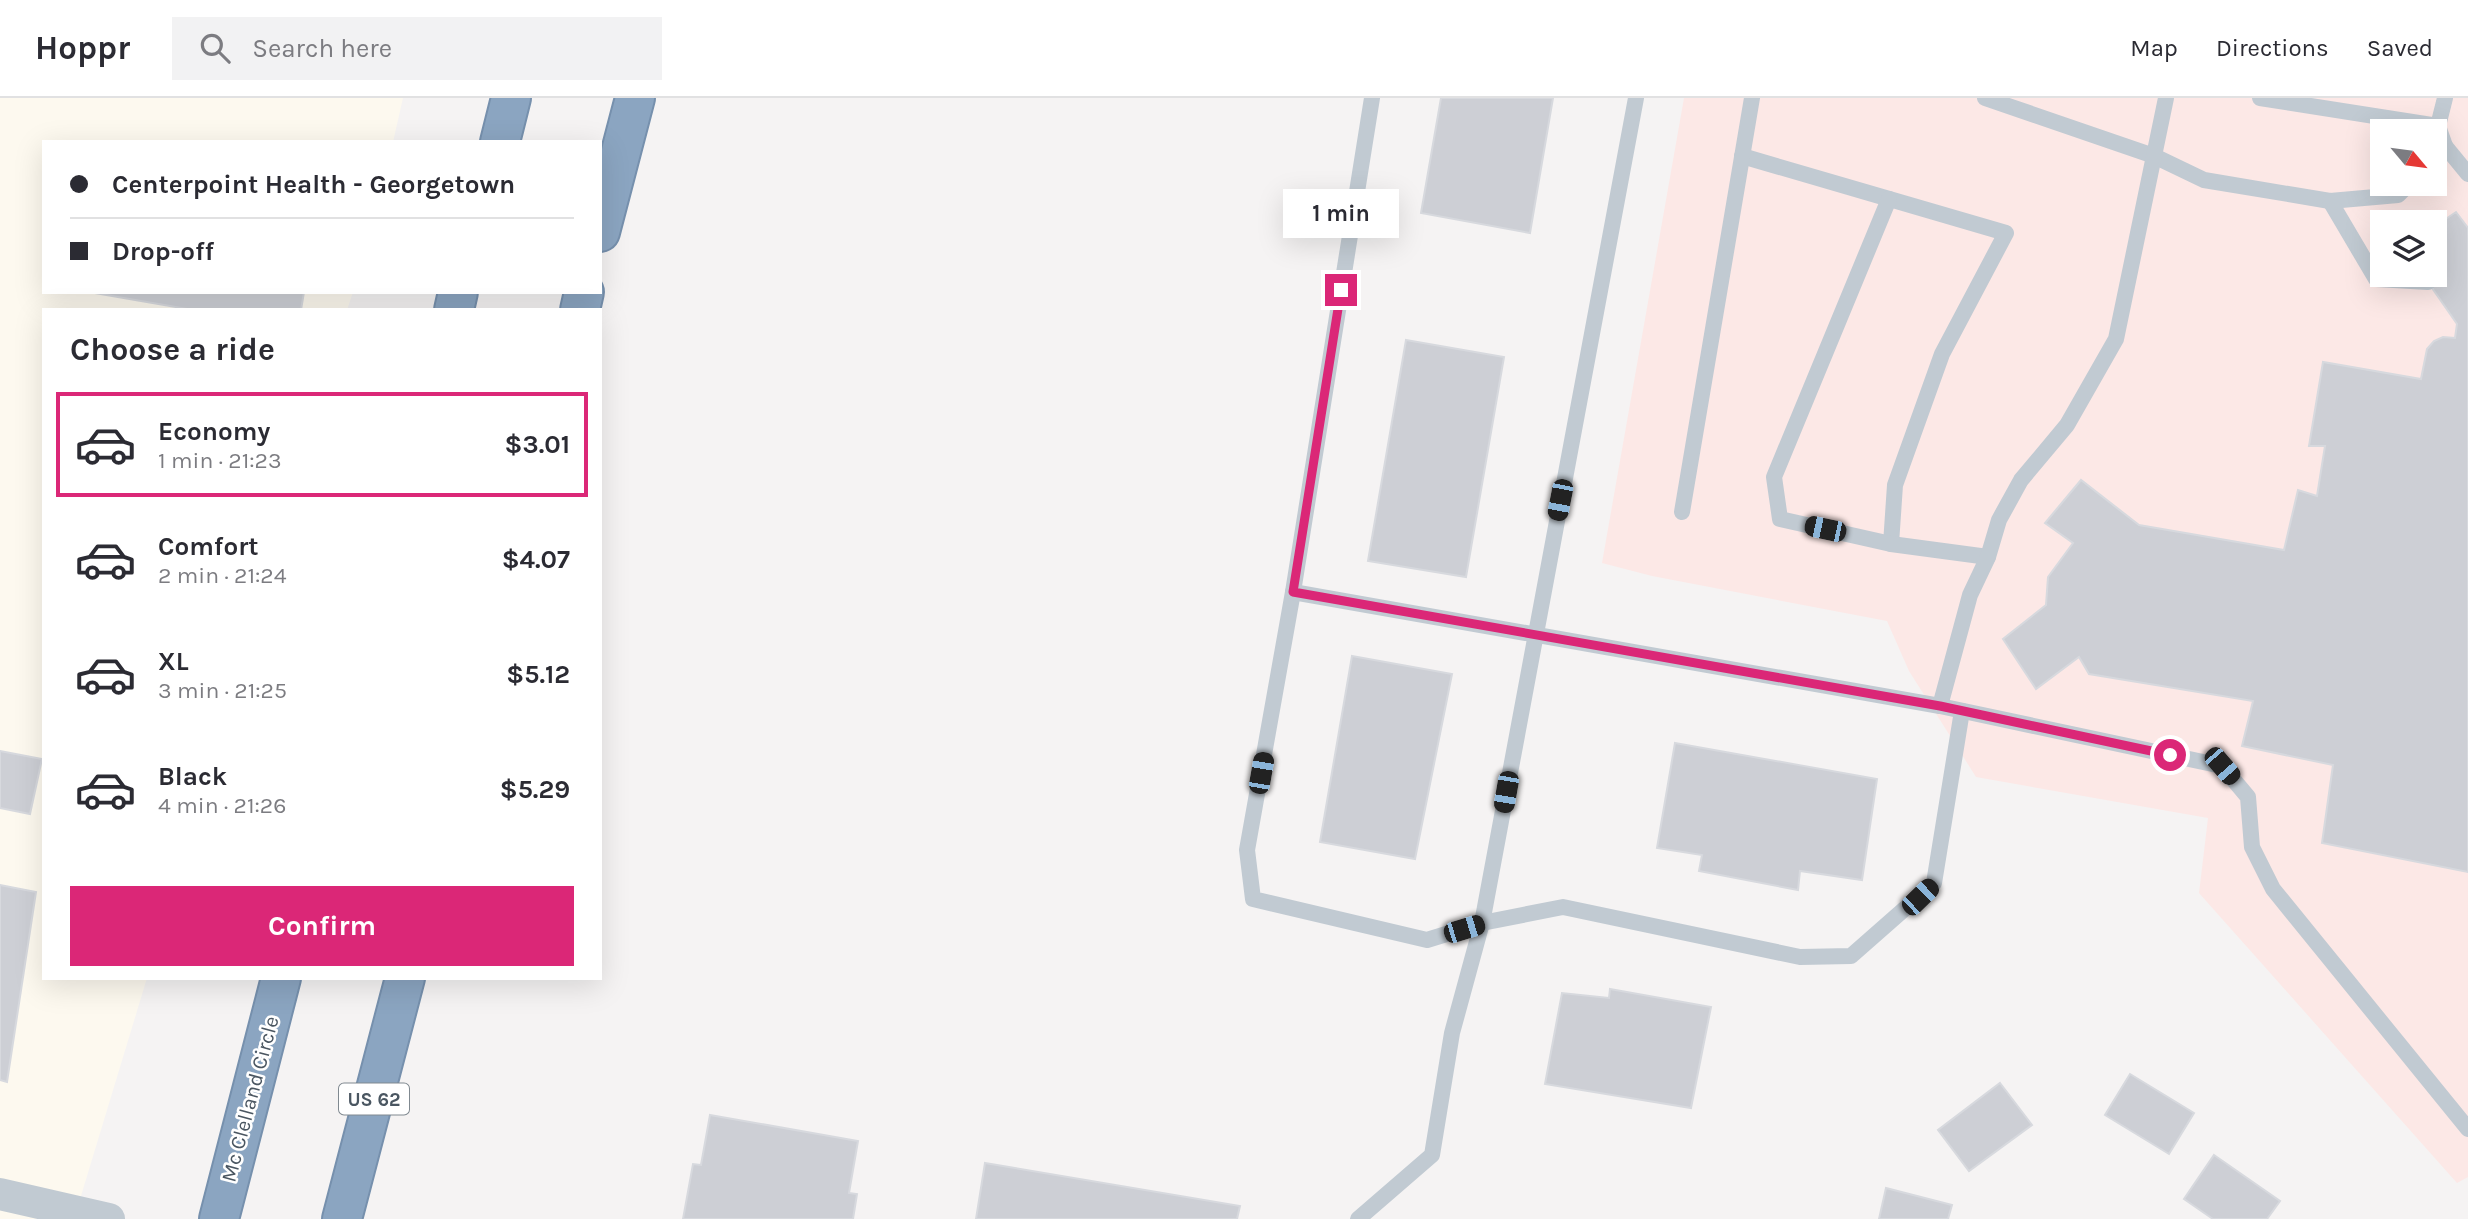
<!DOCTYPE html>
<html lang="en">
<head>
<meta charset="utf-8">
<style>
	body { margin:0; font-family:Karla,sans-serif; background:#f2f2f3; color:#2b2b33; height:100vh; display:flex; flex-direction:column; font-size:26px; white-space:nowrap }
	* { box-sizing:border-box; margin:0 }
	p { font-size:23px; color:#7c7c81 }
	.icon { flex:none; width:38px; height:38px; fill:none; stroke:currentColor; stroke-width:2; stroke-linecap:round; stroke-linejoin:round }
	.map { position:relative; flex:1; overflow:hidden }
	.details { position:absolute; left:42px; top:210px; width:560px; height:672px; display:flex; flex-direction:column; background:#fff; border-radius:0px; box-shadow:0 7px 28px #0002 }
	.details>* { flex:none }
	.hud { position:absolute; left:42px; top:42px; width:560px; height:154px; border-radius:0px; box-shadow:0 7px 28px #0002; display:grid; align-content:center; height:154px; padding:0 28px; background:#fff }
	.needle { width:46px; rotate:119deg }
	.fabs { position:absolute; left:2370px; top:21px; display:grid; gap:14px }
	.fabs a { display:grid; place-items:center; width:77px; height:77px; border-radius:0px; background:#fff; box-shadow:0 7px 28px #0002; font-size:35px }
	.end { position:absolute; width:32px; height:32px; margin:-16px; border:9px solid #db2777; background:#fff; box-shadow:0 0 0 4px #fff }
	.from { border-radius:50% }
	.bubble { position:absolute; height:49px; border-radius:0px; background:#fff; box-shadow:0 7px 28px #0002; font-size:23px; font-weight:700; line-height:49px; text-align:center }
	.car { position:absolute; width:21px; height:42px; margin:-21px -10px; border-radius:9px; box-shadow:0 0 5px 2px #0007; background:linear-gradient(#222 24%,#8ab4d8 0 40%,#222 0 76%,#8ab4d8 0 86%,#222 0) }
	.hud b { display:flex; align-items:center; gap:24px; height:66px; font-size:26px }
	.hud b+b { border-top:2px solid #e1e1e2 }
	.hud i { width:18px; height:18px; background:#2b2b33 }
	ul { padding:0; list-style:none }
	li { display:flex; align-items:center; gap:21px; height:105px; margin:0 14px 10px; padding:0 14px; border:4px solid transparent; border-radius:0px }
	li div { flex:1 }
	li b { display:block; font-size:26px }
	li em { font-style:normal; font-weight:700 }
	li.current { border-color:#db2777 }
	li>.icon { width:63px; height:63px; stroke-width:1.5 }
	h2 { padding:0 28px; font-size:32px; line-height:84px }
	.primary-button { display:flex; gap:14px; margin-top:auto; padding:14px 28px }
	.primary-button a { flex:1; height:80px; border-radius:0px; background:#db2777; color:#fff; font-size:28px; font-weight:700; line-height:80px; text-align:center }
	header { display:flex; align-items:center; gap:42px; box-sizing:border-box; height:98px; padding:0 35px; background:#fff; border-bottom:2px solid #e1e1e2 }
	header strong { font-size:33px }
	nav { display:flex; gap:38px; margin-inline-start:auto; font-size:24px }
	.search { width:490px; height:63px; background:#f2f2f3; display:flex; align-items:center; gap:18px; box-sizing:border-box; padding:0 24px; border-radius:0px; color:#7c7c81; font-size:26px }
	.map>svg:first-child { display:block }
</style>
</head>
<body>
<header>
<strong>Hoppr</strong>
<div class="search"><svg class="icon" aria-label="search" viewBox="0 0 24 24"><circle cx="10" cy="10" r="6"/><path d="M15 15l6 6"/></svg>Search here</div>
<nav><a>Map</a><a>Directions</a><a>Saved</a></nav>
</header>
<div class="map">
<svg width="2468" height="1121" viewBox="0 0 2468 1121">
	<rect width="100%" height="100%" fill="#f5f3f3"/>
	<path fill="#fdf9ef" d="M0,0H403L393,44H44V194H353L347,212H44V880H147L74,1121H0Z"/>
	<path fill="#fce8e6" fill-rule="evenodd" d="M1684,0H2468V1079L2457,1085L2199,795L2208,720L1976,679L1909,573L1887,523L1652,478L1602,465ZM2382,33H2434V86H2382ZM2382,124H2434V177H2382Z"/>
	<g fill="#cdcfd5" stroke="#d7d9de" stroke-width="2">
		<path d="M1441,0H1553L1530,135L1421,115Z"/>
		<path d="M2456,114L2468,130V774L2322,745L2333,667L2242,648L2253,603L2089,576L2079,559L2036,591L2003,541L2046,507L2048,479L2073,445L2045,425L2081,382L2139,427L2284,452L2298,392L2317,398L2325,348H2309L2323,264L2421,281L2427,251L2434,243L2443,239L2455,240L2457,226L2423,177H2434V129Z"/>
		<path d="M89,194H304L301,212H193Z"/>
		<path d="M1406,242L1504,259L1466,479L1368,463Z"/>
		<path d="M1352,558L1452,576L1415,761L1320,744Z"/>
		<path d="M1675,645L1877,681L1862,782L1800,773L1798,792L1699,773L1702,757L1657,750Z"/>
		<path d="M0,653L42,661L30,716L0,710Z"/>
		<path d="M0,787L36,794L7,984L0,982Z"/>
		<path d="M1610,891L1711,909L1691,1010L1545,986L1562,895L1609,900Z"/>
		<path d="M2130,976L2194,1015L2169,1056L2105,1017Z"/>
		<path d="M2000,985L2032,1027L1969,1073L1938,1032Z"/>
		<path d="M710,1017L858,1043L849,1095L857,1096L853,1121H683L693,1066L701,1067Z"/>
		<path d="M2214,1057L2280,1103L2267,1121H2213L2184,1101Z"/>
		<path d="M985,1065L1240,1108L1237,1121H976Z"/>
		<path d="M1886,1090L1952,1107L1948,1121H1879Z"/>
	</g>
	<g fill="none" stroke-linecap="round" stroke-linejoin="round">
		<g stroke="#7690ad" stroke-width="42">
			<g id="highway">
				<path d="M500,44L511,0"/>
				<path d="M600,134L635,0"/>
				<path d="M454,212L458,194"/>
				<path d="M580,212L584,194"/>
				<path d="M219,1121L281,880"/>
				<path d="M342,1121L405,880"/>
			</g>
		</g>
		<g stroke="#c1cad2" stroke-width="16">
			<path d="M1372,0L1293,494L1247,752L1253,801L1427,842L1482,825L1563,809L1800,859L1851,858L1934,785L1962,613"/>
			<path d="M1985,0L2154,58L2204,82L2330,103L2398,97L2409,86"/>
			<path d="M2260,0L2438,28"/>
			<path d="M2445,48L2468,76"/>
			<path d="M1742,58L2006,135L1942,256L1895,387L1891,446"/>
			<path d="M2434,60L2445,48L2438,28L2445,0"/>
			<path d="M1889,101L1774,379L1780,421L1891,446L1988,459"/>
			<path d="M2330,103L2376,181L2428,184"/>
			<path d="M1682,414L1752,0"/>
			<path d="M1293,494L1940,608L2222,668L2248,699L2252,749L2273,791L2468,1031"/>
			<path d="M1940,608L1970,497L1988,459L1999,422L2021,382L2067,327L2116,241L2166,0"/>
			<path d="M1358,1121L1432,1057L1452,935L1482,825L1636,0"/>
		</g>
		<path stroke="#c1cad2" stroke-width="32" d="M0,1096L109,1121"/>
		<use href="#highway" stroke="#8ba5c1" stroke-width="38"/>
	</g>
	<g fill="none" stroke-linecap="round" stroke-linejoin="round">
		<path stroke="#db2777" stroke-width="9" d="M1341,192L1293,494L1940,608L2170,657"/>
	</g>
	<g text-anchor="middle" stroke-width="5" stroke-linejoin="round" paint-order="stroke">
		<rect fill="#fff" stroke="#808990" stroke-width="2" x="339" y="985.5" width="70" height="31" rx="5"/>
		<g font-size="19" font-weight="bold" fill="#4a5661">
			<text x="374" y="1008">US 62</text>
		</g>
		<g font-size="21" fill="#4a5661" stroke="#fff">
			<text transform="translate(250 1001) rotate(-75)" y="7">Mc Clelland Circle</text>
		</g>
	</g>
</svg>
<div class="fabs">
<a><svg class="needle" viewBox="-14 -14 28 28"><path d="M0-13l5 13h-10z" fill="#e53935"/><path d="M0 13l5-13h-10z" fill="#7c7c81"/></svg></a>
<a><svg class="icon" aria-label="layers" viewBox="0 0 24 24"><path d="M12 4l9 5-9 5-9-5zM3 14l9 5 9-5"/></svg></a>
</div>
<i class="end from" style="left:2170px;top:657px"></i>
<i class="end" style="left:1341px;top:192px"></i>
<div class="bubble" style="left:1283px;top:91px;width:116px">1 min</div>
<i class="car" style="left:1560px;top:402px;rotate:191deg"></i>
<i class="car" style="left:1825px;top:431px;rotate:282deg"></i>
<i class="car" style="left:2222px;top:668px;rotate:139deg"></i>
<i class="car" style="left:1261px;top:675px;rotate:10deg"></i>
<i class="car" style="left:1506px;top:694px;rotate:190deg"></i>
<i class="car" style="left:1920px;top:799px;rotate:46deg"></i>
<i class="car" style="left:1464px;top:831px;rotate:73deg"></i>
<div class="hud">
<b><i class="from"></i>Centerpoint Health - Georgetown</b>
<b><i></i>Drop-off</b>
</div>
<section class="details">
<h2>Choose a ride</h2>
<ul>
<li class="current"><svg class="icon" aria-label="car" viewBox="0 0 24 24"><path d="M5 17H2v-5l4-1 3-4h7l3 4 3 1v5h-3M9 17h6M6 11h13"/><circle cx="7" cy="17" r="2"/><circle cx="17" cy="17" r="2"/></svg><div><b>Economy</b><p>1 min · 21:23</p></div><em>$3.01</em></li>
<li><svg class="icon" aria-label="car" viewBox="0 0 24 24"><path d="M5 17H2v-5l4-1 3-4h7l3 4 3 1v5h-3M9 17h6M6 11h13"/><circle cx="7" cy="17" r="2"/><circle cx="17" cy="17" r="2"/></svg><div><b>Comfort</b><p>2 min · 21:24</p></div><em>$4.07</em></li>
<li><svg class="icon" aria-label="car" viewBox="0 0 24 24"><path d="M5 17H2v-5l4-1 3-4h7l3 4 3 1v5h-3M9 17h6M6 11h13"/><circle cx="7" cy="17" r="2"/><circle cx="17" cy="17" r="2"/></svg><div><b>XL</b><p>3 min · 21:25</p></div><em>$5.12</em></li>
<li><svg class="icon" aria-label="car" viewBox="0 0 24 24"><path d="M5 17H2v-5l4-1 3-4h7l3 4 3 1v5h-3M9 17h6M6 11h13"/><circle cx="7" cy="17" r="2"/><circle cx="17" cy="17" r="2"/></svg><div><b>Black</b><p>4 min · 21:26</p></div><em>$5.29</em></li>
</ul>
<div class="primary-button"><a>Confirm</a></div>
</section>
</div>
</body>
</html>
